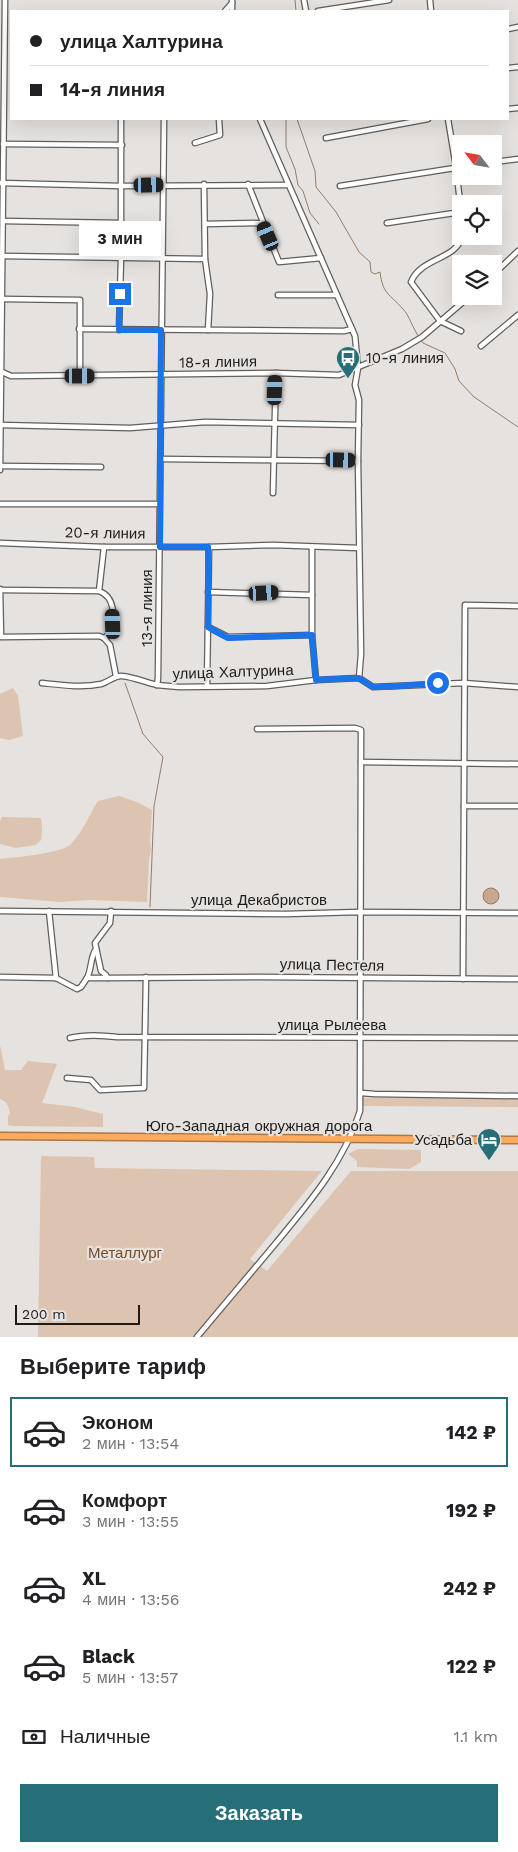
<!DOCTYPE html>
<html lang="ru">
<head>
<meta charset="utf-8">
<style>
	body { margin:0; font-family:"Work Sans",sans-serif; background:#f6f6f6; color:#202124; height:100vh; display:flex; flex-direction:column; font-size:19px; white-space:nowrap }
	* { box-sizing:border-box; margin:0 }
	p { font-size:16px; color:#757577 }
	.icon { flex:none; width:28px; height:28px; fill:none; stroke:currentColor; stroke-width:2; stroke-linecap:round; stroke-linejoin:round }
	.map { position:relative; height:1337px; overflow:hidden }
	.details { display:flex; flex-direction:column; background:#fff; flex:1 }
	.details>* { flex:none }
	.hud { position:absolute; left:10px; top:10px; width:499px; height:110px; border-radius:0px; box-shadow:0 5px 20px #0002; display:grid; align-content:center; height:110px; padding:0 20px; background:#fff }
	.needle { width:32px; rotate:301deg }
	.tools { position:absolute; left:452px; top:135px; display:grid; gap:10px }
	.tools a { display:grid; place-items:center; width:50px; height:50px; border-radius:0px; background:#fff; box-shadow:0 5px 20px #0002; font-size:25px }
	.scale { position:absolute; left:15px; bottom:12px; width:125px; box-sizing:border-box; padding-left:5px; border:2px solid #1d1c1b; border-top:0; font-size:14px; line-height:18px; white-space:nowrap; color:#1d1c1b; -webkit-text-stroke:4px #e6e2df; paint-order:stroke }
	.end { position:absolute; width:22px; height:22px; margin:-11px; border:6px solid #1a73e8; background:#fff; box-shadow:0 0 0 2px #fff }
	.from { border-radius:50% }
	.bubble { position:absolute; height:35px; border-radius:0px; background:#fff; box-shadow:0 5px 20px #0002; font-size:16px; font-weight:700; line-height:35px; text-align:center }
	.car { position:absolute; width:15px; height:30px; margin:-15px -8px; border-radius:6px; box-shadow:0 0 4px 1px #0007; background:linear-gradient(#222 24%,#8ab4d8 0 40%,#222 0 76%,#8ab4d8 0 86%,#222 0) }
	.hud b { display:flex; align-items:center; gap:18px; height:48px; font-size:19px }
	.hud b+b { border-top:1px solid #e0e0e0 }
	.hud i { width:12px; height:12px; background:#202124 }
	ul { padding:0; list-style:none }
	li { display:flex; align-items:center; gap:15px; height:70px; margin:0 10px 8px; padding:0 10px; border:2px solid transparent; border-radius:0px }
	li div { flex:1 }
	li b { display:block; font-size:19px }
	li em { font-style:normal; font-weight:700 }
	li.current { border-color:#266f78 }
	li>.icon { width:45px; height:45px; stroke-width:1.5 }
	h2 { padding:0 20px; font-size:22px; line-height:60px }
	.pay { display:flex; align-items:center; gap:12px; height:55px; padding:0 20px; font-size:19px }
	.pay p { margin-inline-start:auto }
	.primary-button { display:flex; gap:10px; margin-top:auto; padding:10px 20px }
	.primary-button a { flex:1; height:58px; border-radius:0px; background:#266f78; color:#fff; font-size:20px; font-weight:700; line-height:58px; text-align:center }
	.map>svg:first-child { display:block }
</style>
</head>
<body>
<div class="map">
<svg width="518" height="1337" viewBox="0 0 518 1337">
	<rect width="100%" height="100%" fill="#e6e2df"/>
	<g fill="#dcc4b0">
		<path d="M13,688L18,696L23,736L9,740L0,738V694Z"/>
		<path d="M119,796L137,802L152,810L150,840L151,850L149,859L147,902L89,900L60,902L0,897V859C15,857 61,854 71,844C83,832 89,815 98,801Z"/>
		<path d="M2,817L41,818L42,830L41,840L36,845L16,848L0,844V821Z"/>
		<path d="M0,1045L5,1070H21L28,1061L57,1064L42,1103L75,1107L103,1114V1127L13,1126L8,1125V1116L10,1114C9,1107 7,1101 0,1099Z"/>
		<path d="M363,1098H518V1107L363,1106Z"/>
		<path d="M358,1149L421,1150V1162L409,1169L357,1167V1161L348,1154Z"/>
		<path d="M41,1156L94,1157L95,1168L322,1171L250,1259L267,1271L351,1171H518V1337H38Z"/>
	</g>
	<circle fill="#c6a68c" stroke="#937d6a" cx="491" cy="896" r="8"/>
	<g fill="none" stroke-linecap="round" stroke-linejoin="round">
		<g stroke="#937d6a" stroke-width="1">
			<path d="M295,0L296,11"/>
			<path d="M286,119V147L295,169L298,185L303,191L310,213L319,224"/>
			<path d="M297,119L315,171L316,187L336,212L359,252L370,262L371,272L375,274L380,272C383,295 389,293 403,309C409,315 413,329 419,337"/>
			<path d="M421,340L423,343L445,353L455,369L459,381L474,397L518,427"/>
			<path d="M125,683L143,734L163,757L154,806L150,907"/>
		</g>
		<g stroke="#615e5b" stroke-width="7">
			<g id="minor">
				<path d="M304,0L306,11"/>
				<path d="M430,0L431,11"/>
				<path d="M225,11L232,3"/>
				<path d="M232,11V0"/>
				<path d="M318,11L389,0"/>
				<path d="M508,29L518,27"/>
				<path d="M508,68L518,67"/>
				<path d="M508,109L518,108"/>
				<path d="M260,119L355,336L358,368L355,385L359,400L358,461L361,654L359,678"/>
				<path d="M448,119L456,167L461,211"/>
				<path d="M326,138L428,119"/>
				<path d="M195,143L220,135L219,119"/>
				<path d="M3,144L122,145"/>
				<path d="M494,162L518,159"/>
				<path d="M1,183L121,186L287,185"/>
				<path d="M204,184L205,259L210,294L208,330"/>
				<path d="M248,184L279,262L321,258"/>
				<path d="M340,186L461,167"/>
				<path d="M3,221L121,223"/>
				<path d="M387,223L461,212"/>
				<path d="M205,224L263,223"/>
				<path d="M3,256L205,259"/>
				<path d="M494,274L518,251"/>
				<path d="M278,295H337"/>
				<path d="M2,299L80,300V376"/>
				<path d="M79,329L344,331L352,329"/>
				<path d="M119,330L121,258V119"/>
				<path d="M461,331L440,321L411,282C421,257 457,260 462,236"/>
				<path d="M481,346L518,315"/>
				<path d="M0,371L11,376L276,373L339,375L402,349L422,337L470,296"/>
				<path d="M1,425L130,428L205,422L359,425"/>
				<path d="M161,459L358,461"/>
				<path d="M0,466L101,467"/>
				<path d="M0,470L5,0"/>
				<path d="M273,493L276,373"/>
				<path d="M0,504H159"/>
				<path d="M0,543L104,547H209L273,545L359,548"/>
				<path d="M104,547L99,591C116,597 114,618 112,632L104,638L110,645L116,676"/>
				<path d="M312,547V635L316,680"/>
				<path d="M0,589L1,637L99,636L104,638"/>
				<path d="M0,590L99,591"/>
				<path d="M208,592L312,595"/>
				<path d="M208,627L228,637L312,635"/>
				<path d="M42,683C61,685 82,688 101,684C109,682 115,675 122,676C133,677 145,682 157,685L158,678L164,119"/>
				<path d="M157,685L179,687L267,686L316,680L359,678L373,687L464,683L518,687"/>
				<path d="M207,686L209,547"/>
				<path d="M361,762L518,764"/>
				<path d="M464,806H518"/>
				<path d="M0,911L286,914L359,912L518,913"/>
				<path d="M49,911L56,978"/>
				<path d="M111,911L110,923L95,943L101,971L106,975L107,978L260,977L518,979"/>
				<path d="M0,977L56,978"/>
				<path d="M56,978L77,989L81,987L87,978H107"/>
				<path d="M87,978C92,969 90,957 96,949"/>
				<path d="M463,979L465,605L518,606"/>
				<path d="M70,1038C86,1034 101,1035 117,1037L518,1038"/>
				<path d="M67,1078L91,1080L100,1090L144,1088L146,977"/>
				<path d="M361,1093L375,1094L518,1096"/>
				<path d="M197,1337C223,1306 250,1274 276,1243C310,1202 344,1162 360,1111L361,730L355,728L257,729"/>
			</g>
		</g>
		<g stroke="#ae7846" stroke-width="9">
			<path id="highway" d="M0,1136L518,1140"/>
		</g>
		<use href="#minor" stroke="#fff" stroke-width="4.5"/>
		<use href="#highway" stroke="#fcaa5d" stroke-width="6"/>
	</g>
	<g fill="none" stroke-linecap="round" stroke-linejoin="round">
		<path stroke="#1a73e8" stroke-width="6" d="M120,294L119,330H161L160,547H208V627L228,638L312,635L316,680L359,678L373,687H388L438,683"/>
	</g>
	<defs>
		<g id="bus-pin" transform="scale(1.25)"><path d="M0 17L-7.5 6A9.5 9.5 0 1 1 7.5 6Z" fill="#266f78" stroke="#e6e2df"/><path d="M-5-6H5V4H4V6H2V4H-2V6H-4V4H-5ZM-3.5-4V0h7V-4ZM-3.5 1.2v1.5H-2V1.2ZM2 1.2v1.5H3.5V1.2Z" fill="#fff"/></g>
		<g id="hotel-pin" transform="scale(1.25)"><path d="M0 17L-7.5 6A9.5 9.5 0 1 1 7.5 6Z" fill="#266f78" stroke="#e6e2df"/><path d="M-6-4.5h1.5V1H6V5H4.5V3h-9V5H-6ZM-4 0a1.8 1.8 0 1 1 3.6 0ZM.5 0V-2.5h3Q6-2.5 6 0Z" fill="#fff"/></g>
	</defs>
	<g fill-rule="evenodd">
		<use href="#bus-pin" x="348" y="358"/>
		<use href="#hotel-pin" x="489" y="1140"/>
	</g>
	<g text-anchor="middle" stroke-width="4.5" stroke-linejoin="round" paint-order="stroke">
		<g font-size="15" fill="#1d1c1b" stroke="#e6e2df" text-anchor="start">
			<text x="366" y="363">10-я линия</text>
			<text x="472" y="1145" text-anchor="end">Усадьба</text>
		</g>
		<g font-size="15" fill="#1d1c1b" stroke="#e6e2df">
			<text transform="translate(218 362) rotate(-1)" y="5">18-я линия</text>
			<text transform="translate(105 533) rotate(1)" y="5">20-я линия</text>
			<text transform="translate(147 608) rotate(-90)" y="5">13-я линия</text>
			<text transform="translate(233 672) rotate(-2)" y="5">улица Халтурина</text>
			<text x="259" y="905">улица Декабристов</text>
			<text transform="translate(332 965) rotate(1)" y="5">улица Пестеля</text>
			<text x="332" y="1030">улица Рылеева</text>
			<text x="259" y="1131">Юго-Западная окружная дорога</text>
		</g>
		<g font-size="15" fill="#784d23" stroke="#e6e2df">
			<text x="125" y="1258">Металлург</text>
		</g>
	</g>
</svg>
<div class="tools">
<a><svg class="needle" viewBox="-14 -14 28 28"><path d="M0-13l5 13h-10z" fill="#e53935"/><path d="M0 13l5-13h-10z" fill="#757577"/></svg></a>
<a><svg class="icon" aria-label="locate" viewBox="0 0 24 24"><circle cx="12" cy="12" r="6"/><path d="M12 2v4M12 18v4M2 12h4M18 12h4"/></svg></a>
<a><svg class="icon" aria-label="layers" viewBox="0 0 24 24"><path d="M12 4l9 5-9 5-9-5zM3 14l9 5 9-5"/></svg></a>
</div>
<div class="scale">200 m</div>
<i class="end from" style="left:438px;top:683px"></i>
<i class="end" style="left:120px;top:294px"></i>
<div class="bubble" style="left:79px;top:221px;width:82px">3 мин</div>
<i class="car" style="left:149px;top:185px;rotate:89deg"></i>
<i class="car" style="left:268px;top:236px;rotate:337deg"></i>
<i class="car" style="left:80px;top:376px;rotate:90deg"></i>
<i class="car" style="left:275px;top:390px;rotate:2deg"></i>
<i class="car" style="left:341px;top:460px;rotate:91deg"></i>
<i class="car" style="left:264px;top:593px;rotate:87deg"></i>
<i class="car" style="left:113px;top:624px;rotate:358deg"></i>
<div class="hud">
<b><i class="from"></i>улица Халтурина</b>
<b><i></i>14-я линия</b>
</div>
</div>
<section class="details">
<h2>Выберите тариф</h2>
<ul>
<li class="current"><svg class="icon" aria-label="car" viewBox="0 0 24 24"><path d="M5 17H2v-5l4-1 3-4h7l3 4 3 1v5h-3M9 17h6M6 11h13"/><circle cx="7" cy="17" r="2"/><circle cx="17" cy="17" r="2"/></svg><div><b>Эконом</b><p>2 мин · 13:54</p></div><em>142 ₽</em></li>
<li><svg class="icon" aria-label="car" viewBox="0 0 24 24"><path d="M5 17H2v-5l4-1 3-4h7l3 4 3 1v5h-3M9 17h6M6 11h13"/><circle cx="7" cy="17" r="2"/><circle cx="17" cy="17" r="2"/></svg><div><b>Комфорт</b><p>3 мин · 13:55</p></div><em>192 ₽</em></li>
<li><svg class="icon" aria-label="car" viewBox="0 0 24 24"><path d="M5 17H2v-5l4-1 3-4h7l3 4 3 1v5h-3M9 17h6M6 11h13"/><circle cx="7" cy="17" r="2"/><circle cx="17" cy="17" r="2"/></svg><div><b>XL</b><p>4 мин · 13:56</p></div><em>242 ₽</em></li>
<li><svg class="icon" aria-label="car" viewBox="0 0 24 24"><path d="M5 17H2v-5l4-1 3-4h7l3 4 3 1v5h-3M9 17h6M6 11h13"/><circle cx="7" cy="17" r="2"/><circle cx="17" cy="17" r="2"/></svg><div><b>Black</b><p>5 мин · 13:57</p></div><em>122 ₽</em></li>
</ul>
<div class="pay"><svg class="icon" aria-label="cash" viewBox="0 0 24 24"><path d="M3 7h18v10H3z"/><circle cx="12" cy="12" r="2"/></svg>Наличные<p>1.1 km</p></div>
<div class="primary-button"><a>Заказать</a></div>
</section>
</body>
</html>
